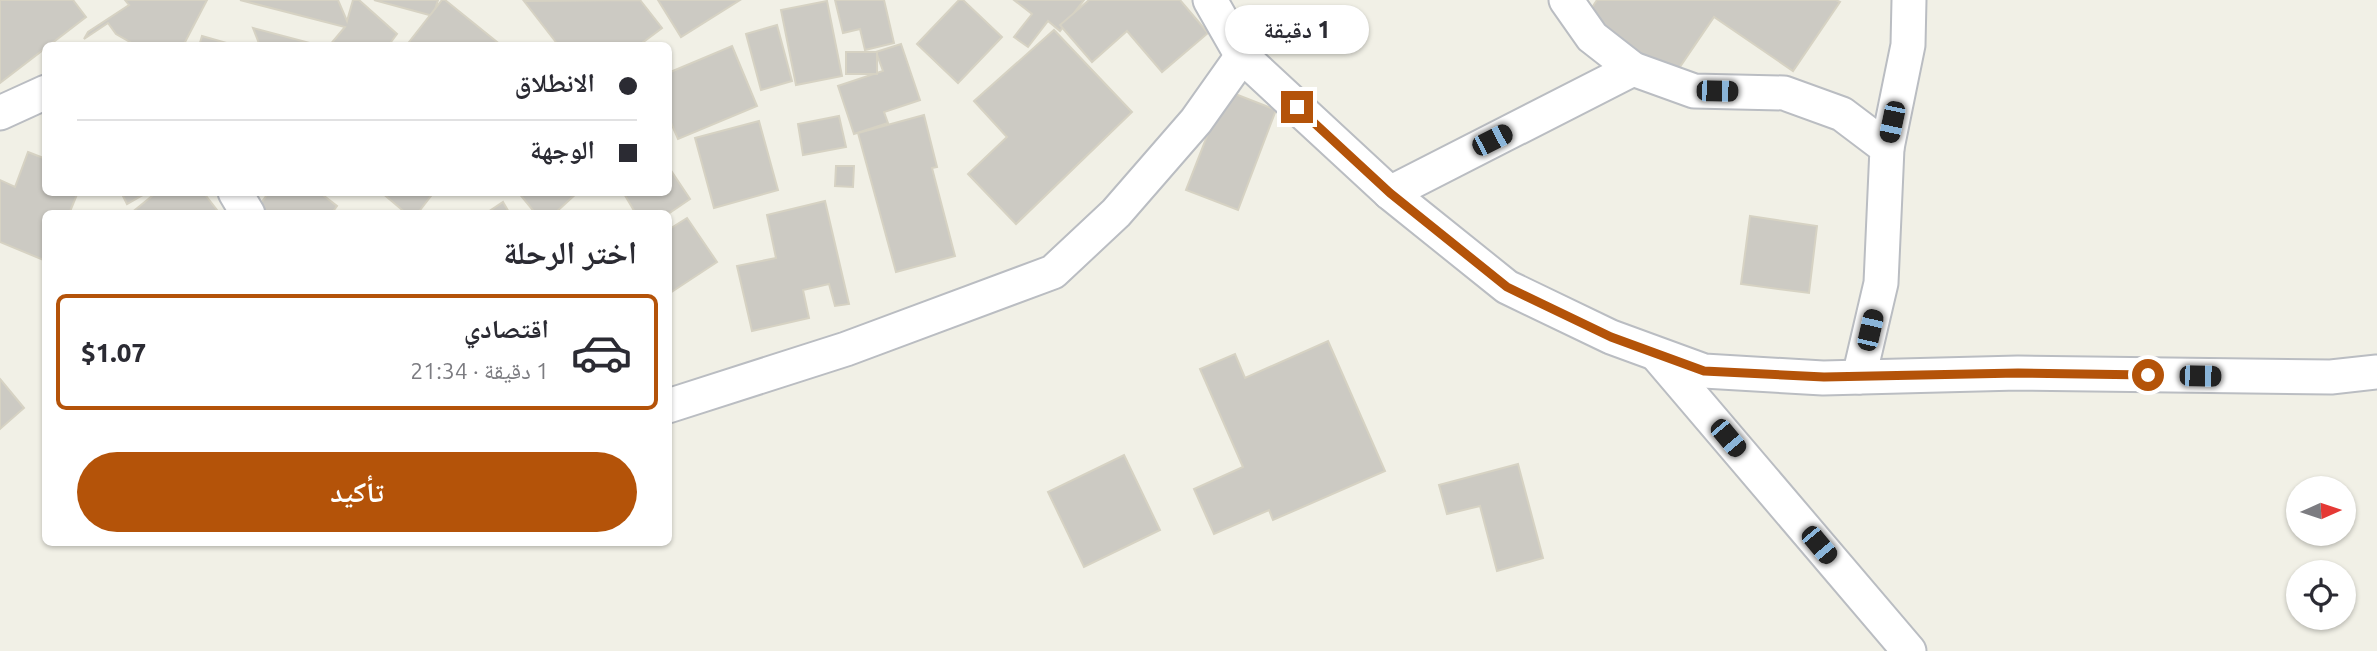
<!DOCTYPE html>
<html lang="ar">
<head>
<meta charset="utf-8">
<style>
	body { margin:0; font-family:Ubuntu,"Noto Naskh Arabic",sans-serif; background:#f7f7f7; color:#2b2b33; direction:rtl; height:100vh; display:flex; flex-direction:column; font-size:26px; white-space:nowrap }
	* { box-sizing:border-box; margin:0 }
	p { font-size:23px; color:#7c7c81 }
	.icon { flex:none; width:38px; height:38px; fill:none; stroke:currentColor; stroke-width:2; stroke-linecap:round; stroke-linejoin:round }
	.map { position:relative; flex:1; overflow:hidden; direction:ltr }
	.side { position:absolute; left:42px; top:210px; width:630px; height:336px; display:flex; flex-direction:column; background:#fff; border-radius:10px; box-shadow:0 2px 5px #0004; direction:rtl }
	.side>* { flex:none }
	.top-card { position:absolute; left:42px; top:42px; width:630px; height:154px; border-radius:10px; box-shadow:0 2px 5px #0004; direction:rtl; display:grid; align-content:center; height:154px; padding:0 35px; background:#fff }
	.needle { width:46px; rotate:87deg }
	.tools { position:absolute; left:2286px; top:476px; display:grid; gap:14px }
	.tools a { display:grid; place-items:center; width:70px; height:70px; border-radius:50%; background:#fff; box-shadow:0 2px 5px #0004; font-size:35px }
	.end { position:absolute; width:32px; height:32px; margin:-16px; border:9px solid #b45309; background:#fff; box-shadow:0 0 0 4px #fff }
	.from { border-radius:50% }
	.bubble { position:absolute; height:49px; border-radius:24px; background:#fff; box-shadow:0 2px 5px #0004; font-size:23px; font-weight:800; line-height:49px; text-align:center; direction:rtl }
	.car { position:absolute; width:21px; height:42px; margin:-21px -10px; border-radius:9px; box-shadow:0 0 5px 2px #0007; background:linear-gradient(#222 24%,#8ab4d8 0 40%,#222 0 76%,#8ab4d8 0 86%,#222 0) }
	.top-card b { display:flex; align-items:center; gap:24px; height:66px; font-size:26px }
	.top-card b+b { border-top:2px solid #e1e1e2 }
	.top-card i { width:18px; height:18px; background:#2b2b33 }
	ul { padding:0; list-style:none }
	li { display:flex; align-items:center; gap:21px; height:116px; margin:0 14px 10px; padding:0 21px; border:4px solid transparent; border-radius:10px }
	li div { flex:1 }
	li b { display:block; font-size:26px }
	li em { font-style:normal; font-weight:800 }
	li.selected { border-color:#b45309 }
	li>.icon { width:63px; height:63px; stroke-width:1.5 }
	h2 { padding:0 35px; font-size:32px; line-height:84px }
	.button { display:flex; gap:14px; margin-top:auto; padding:14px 35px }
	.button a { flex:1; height:80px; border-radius:42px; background:#b45309; color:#fff; font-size:28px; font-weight:800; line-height:80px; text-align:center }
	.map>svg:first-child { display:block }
</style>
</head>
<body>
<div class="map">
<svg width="2377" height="651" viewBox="0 0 2377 651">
	<rect width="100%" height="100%" fill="#f1f0e6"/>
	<g fill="#cccac3" stroke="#d6d2c3" stroke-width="2">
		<path d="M0,0H73L86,17L0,83Z"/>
		<path d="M125,0H207L183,46H137L116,34L108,23L84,39L88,32L129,5Z"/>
		<path d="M240,0H338L347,21L353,0H359L397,34L388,46H329L345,27Z"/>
		<path d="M374,0H438L433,16Z"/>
		<path d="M442,0H445L502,46H406Z"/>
		<path d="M640,0L662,28L638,46H559L524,1Z"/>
		<path d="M658,0H740L681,37Z"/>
		<path d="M835,0H884L894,43L865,50L860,29L843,33Z"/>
		<path d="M959,0H963L1002,37L958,83L917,44Z"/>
		<path d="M1014,0H1084L1060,31L1048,21L1028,47L1014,37L1032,14Z"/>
		<path d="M1089,0H1180L1208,33L1162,72L1127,31L1092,62L1060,25Z"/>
		<path d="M1597,0H1836L1840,2L1793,71L1714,17L1673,77L1585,18Z"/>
		<path d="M827,1L842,76L796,85L781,10Z"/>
		<path d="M777,25L792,81L761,90L746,34Z"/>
		<path d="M253,28L321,46H260Z"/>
		<path d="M1054,30L1132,112L1016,224L968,174L1007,137L974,101Z"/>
		<path d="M202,36L237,46H199Z"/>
		<path d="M901,44L920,100L884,112L888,123L854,134L838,86L883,71L876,52Z"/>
		<path d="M732,46L757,106L678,139L668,116V73Z"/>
		<rect x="846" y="52" width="31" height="22"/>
		<path d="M1225,90L1276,110L1238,210L1186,190Z"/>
		<path d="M924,115L937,167L932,168L955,256L896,272L858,133Z"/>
		<path d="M839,116L846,147L803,155L798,124Z"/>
		<path d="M759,121L778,190L714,208L695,138Z"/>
		<path d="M28,152L46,159V192H78L69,214H46V261L0,242V180L15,187Z"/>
		<path d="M668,166L690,199L668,214H636L623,192H668Z"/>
		<path d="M836,166H854L853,187L835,186Z"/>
		<path d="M121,192H148L127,204Z"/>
		<path d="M157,192H203L220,214H130Z"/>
		<path d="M269,192H319L337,206L331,214H253Z"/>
		<path d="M381,192H434L417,214H407Z"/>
		<path d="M518,192H578L554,214H536Z"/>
		<path d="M825,201L849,304L835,306L829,284L803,290L809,318L752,331L737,266L776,258L767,215Z"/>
		<path d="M503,202L510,214H485Z"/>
		<path d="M1750,216L1817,226L1809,293L1741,284Z"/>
		<path d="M687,218L717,262L670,293L668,230Z"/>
		<path d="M1328,341L1385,471L1273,520L1269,510L1214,534L1194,489L1243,467L1200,369L1235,354L1245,378Z"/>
		<path d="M0,379L24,408L0,429Z"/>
		<path d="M1124,455L1160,530L1084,567L1048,492Z"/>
		<path d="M1518,464L1543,558L1497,571L1480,506L1447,514L1439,485Z"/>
	</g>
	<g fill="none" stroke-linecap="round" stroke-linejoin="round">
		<g stroke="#babdc2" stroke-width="37">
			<g id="street">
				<path d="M1210,0L1242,56L1390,193L1507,287L1611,337L1704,371L1823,378L2018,373L2331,377L2377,372"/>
				<path d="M1566,0L1592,37L1633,69L1694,91L1784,93L1842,114L1887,148L1881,283L1859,377"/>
				<path d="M0,113L46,92"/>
				<path d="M1887,148L1908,45L1909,0"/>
				<path d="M235,192L248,214"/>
				<path d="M1390,193L1633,69"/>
				<path d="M1657,355L1909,651"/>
				<path d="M668,406L846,349L1053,272L1116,213L1196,121L1242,56"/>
			</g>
		</g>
		<use href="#street" stroke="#fff" stroke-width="33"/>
	</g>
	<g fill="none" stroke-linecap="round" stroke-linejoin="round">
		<path stroke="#b45309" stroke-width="9" d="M1297,107L1390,193L1507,287L1611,337L1704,371L1824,377L2018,373L2148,375"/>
	</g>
</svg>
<div class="tools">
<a><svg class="needle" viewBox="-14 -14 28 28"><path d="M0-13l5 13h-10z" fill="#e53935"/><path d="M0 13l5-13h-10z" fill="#7c7c81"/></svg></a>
<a><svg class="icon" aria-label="locate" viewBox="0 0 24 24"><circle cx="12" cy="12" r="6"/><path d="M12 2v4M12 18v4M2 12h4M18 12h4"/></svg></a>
</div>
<i class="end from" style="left:2148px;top:375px"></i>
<i class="end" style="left:1297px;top:107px"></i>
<div class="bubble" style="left:1225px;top:5px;width:144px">1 دقيقة</div>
<i class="car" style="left:1717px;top:91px;rotate:91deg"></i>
<i class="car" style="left:1892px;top:122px;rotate:192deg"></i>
<i class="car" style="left:1492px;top:140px;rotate:63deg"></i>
<i class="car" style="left:1870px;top:330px;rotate:13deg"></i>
<i class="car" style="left:2200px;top:376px;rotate:91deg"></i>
<i class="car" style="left:1728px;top:438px;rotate:140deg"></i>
<i class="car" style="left:1819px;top:545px;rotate:140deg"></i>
<div class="top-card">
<b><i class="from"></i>الانطلاق</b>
<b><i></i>الوجهة</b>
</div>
<section class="side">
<h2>اختر الرحلة</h2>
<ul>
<li class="selected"><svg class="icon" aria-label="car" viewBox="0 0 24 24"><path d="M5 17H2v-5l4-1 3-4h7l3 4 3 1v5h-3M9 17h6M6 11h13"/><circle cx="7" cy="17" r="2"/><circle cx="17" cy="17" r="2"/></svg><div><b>اقتصادي</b><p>1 دقيقة · 21:34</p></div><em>$1.07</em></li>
</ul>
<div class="button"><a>تأكيد</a></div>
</section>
</div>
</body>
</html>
